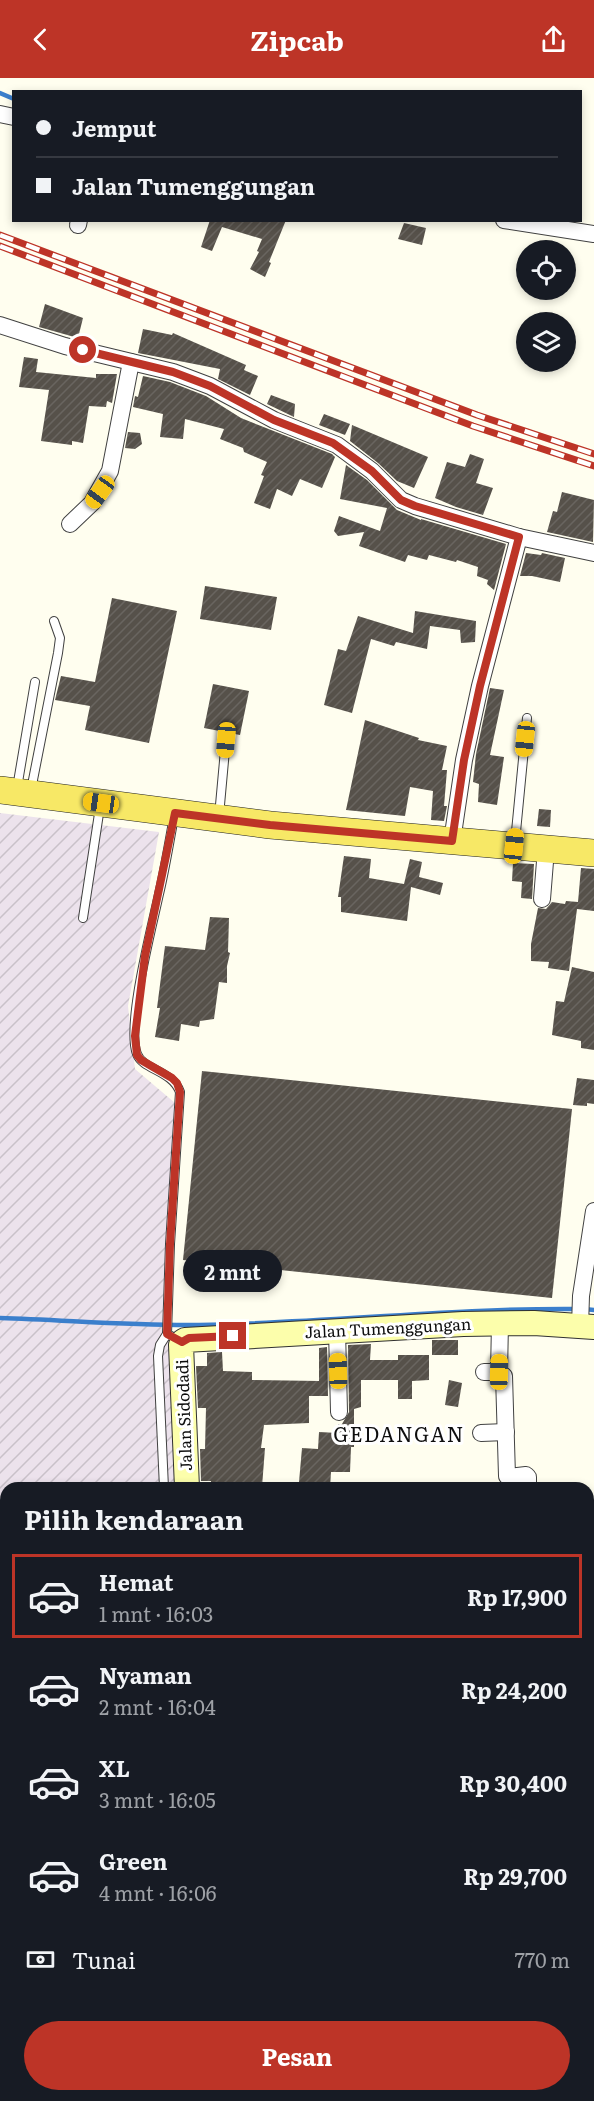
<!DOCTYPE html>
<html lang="id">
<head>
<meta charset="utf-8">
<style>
	body { margin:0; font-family:Literata,serif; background:#242831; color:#f1f3f6; height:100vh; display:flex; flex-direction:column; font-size:22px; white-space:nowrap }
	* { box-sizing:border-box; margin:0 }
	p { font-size:20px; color:#9ea1a6 }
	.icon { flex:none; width:33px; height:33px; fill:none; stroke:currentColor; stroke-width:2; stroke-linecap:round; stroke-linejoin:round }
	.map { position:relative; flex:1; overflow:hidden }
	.panel { position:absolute; left:0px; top:1404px; width:594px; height:620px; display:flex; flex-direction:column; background:#171b24; border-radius:18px 18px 0 0; box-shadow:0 3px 9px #0003 }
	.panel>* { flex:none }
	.banner { position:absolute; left:12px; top:12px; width:570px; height:132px; border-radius:0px; box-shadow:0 3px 9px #0003; display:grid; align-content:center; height:132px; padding:0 24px; background:#171b24 }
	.tools { position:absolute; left:516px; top:162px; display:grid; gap:12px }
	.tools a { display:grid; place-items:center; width:60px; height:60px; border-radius:50%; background:#171b24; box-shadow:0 3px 9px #0003; font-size:30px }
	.end { position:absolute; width:27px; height:27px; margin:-14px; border:8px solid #bd3427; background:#fff; box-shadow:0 0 0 3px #fff }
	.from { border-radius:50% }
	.bubble { position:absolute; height:42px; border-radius:21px; background:#171b24; box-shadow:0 3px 9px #0003; font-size:20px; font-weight:700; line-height:42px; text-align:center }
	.car { position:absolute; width:18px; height:36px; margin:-18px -9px; border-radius:8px; box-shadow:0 0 4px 2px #0007; background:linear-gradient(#f5c518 24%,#345 0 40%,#f5c518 0 76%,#345 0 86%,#f5c518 0) }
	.banner b { display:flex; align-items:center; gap:21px; height:57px; font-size:22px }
	.banner b+b { border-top:2px solid #363941 }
	.banner i { width:15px; height:15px; background:#f1f3f6 }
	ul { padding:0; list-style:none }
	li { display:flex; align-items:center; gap:18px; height:84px; margin:0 12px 9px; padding:0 12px; border:3px solid transparent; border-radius:0px }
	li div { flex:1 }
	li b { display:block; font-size:22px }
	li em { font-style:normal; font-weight:700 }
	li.active { border-color:#bd3427 }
	li>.icon { width:54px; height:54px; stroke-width:1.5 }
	h2 { padding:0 24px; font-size:27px; line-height:72px }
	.pay { display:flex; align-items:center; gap:15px; height:66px; padding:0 24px; font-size:22px }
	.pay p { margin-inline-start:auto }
	.primary-button { display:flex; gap:12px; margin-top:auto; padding:12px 24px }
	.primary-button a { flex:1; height:69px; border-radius:36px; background:#bd3427; color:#fff; font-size:24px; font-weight:700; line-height:69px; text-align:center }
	header { display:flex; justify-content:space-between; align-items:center; height:78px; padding:0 24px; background:#bd3427; color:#fff; font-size:27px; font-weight:700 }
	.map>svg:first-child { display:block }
</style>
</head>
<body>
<header><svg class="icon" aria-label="back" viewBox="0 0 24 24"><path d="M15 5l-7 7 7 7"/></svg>Zipcab<svg class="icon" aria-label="share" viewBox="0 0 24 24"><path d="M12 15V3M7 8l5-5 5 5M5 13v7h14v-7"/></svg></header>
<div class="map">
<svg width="594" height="2023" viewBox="0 0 594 2023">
	<defs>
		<pattern id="industrial-furrows" width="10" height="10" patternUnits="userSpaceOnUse" patternTransform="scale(1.5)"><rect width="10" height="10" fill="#ece2ec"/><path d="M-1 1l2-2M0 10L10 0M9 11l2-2" fill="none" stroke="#c9c1c9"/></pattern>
		<pattern id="building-hatch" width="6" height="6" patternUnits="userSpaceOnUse" patternTransform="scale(1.5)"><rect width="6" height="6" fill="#56514a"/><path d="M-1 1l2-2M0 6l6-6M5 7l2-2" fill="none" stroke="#696560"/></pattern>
	</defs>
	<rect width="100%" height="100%" fill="#fffeef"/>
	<path fill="url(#industrial-furrows)" d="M0,735L159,754L128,928L135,991L175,1025L164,1258L186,1260L189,1410H6V2018H82L81,2023H0Z"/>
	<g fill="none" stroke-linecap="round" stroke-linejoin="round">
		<g stroke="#3b7fcc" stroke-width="4.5">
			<path d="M0,15L14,21"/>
			<path d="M584,1231L594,1232"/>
			<path d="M0,1240C67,1242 133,1248 199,1247C325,1245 450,1230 576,1231"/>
		</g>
	</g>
	<g fill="url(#building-hatch)">
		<path d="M210,142H286L269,184L271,185L265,199L250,191L259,174L257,173L262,161L222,149L212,173L201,169Z"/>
		<path d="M404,145L426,150L422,167L398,161Z"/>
		<path d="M45,226L83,240L78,260L39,249Z"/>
		<path d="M143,251L172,257L173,255L246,287L244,292L258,298L250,317L218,301L220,291L138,275Z"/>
		<path d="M24,279L38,281L36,294L96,300V296H117L112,325L107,323L106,329L89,328L83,365L72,363V367L41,363L49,312L19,309Z"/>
		<path d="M143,298L170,304L206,318L241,340L332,376L335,379L322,410L300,401L292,418L277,411L270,431L254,425L264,398L261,397L267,384L244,374L243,370L220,361L224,351L185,341L183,361L160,359L163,336L133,329L135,318L138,319Z"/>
		<path d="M271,317L295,326L294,339L267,326Z"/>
		<path d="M324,336L350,346L345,357L319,347Z"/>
		<path d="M352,347L428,379L414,410L397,403L378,385L350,363Z"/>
		<path d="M128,354L140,355L142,366L135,371L125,370Z"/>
		<path d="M470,376L484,381L476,405L493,410L483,437L456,429L435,420L447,384L465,389Z"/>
		<path d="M346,387L367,402L397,432L421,442V441L506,466L494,512L487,506L488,502L477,498L478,489L457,482L456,484L429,477L427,482L408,477L405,484L359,468L364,454L338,458L334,453L339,438L380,453L387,430L340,421Z"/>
		<path d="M562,414L594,422L593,464L547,454L553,433L557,434Z"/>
		<path d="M526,475L541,477L542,475L565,480L560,504L532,498H520Z"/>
		<path d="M205,508L277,519L271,552L200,541Z"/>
		<path d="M112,520L177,533L149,665L85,652L90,628L55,622L61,598L95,604Z"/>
		<path d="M415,533L476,543L475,564L461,565L460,552L430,548L427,571L396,564L394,568L371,561L352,635L324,627L338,571L346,573L358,538L413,555Z"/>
		<path d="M213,606L249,613L240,657L204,650Z"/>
		<path d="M490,610L504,612L490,677L504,679L497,727L478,724L479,706L473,704L476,676Z"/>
		<path d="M365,642L419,660L418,662L447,668L442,692H447L444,728H447L444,743L431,742L433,713L410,709L405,738L346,732Z"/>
		<path d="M539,731L551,732L550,749L537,748Z"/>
		<path d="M344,778L371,781L369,800L404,806L410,781L422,784L419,799L443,805L440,817L411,809L407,843L341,834V819H338Z"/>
		<path d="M513,785L534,786L532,821L521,820L522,804L512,803Z"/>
		<path d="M581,790L594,791V833L577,831L569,893L548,890L549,884L531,883V866L538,830L546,831L552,824L565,826L566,823L578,824Z"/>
		<path d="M210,839L229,840L228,874L230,875L227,888V905L219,904L214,941L200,943L199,949L181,946L179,963L155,959L160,930H157L165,868L205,872Z"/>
		<path d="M572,889L594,894V972L581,970V963L552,957L556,923L564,924Z"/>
		<path d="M202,993L572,1031L552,1220L183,1182Z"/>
		<path d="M577,1000L594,1002V1026L587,1025V1028L573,1027Z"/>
		<rect x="432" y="1262" width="26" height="15"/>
		<path d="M371,1266L370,1282H398V1277H429V1302L412,1303V1321H398V1302H361V1329L354,1331V1369H351L350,1394H331L330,1410H312V1405L299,1404L302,1370L318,1371L319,1354L338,1355V1346H342L349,1334L348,1267Z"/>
		<path d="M327,1269L328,1318H309V1345L264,1347L261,1370H265L262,1409H211V1403H201L200,1371H205L206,1330H198L196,1288H207V1275L222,1274L223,1293L252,1294V1302L319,1303V1270Z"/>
		<path d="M449,1302L462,1305L458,1329L445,1327Z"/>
	</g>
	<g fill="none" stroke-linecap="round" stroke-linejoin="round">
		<g stroke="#414141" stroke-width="10">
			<g id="lane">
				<path d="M17,710L35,604"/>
				<path d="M31,712L58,575L60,560L54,543"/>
				<path d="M219,738L226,661"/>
				<path d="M174,739C169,765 165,791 159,816C152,849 126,947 137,976C143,992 172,992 180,1014L170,1166L167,1256L182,1264"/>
				<path d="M515,764L527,640"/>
				<path d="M83,840L100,729"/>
				<path d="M164,1410L158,1278L160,1267L167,1256"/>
				<path d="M0,1594H6"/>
				<path d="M0,1778H6"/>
			</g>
		</g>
		<g stroke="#414141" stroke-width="18">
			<g id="street">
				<path d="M0,36L14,39"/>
				<path d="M504,142L594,156"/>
				<path d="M78,147L79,142"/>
				<path d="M0,247L65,268L173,294L210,308L274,342L337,367L372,393L401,422L415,428L519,459L594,475"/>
				<path d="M70,446L92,425L110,393L131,284"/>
				<path d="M452,763L464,682L480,608L519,459"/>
				<path d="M542,821L546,771"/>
				<path d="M500,1245L499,1294L504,1298L507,1398L509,1399L526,1397L528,1399V1410"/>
				<path d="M580,1248L581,1218L594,1133"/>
				<path d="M337,1252L339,1334"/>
				<path d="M484,1294H499"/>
				<path d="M481,1355L506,1354"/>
				<path d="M588,1552L594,1553"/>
				<path d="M588,1895L594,1897"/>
				<path d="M543,2018L562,2023"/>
				<path d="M432,2023V2018"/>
			</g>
		</g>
		<g stroke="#303030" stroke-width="26">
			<g id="secondary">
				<path d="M187,1410L181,1267L182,1264L185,1262L463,1246L534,1245L594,1249"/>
				<path d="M86,2023L88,2018"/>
			</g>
		</g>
		<g stroke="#1f1f1f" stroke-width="28">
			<path id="primary" d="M0,712L270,747L594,775"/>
		</g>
		<use href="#lane" stroke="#fff" stroke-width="8"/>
		<use href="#street" stroke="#fff" stroke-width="16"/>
		<use href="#secondary" stroke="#fcfeab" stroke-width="24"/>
		<use href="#primary" stroke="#f7e866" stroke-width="27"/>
		<g stroke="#bd3427" stroke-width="7">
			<g id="rail">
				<path d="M0,157L477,337L594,376"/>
				<path d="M0,168L473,348L594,388"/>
			</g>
		</g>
		<use href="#rail" stroke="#fff" stroke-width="4.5" stroke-dasharray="14" stroke-linecap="butt"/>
	</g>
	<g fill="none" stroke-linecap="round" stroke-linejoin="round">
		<path stroke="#bd3427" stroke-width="8" d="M83,272L173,294L210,308L274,342L333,365L372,393L401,422L415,428L519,459L480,608L464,682L452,763L270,747L175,735L145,878L135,958L137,977L141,982L172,1000L177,1005L180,1014L170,1166L167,1256L182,1264L189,1260L233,1258"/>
	</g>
	<g text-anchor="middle" stroke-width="6" stroke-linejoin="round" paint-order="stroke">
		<g font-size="16" fill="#0e0e0e" stroke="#fff">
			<text transform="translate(388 1250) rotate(-3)" y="6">Jalan Tumenggungan</text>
			<text transform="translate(184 1337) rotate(-92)" y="6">Jalan Sidodadi</text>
		</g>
		<g font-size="20" letter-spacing="1.5" fill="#0e0e0e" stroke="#fff">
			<text x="399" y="1364">GEDANGAN</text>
		</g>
	</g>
</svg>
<div class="tools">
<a><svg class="icon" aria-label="locate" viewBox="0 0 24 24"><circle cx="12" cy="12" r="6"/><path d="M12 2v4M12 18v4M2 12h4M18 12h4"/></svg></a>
<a><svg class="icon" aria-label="layers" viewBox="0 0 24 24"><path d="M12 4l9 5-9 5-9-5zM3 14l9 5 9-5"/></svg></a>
</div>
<i class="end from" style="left:83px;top:272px"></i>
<i class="end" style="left:233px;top:1258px"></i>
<div class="bubble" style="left:183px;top:1172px;width:99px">2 mnt</div>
<i class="car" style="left:100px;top:414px;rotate:216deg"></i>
<i class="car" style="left:525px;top:661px;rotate:186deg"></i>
<i class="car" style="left:226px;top:662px;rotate:185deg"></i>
<i class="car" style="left:101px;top:725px;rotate:278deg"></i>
<i class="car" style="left:514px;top:768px;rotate:6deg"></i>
<i class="car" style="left:338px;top:1293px;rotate:358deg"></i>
<i class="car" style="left:499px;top:1294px;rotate:1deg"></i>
<div class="banner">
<b><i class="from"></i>Jemput</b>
<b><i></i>Jalan Tumenggungan</b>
</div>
<section class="panel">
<h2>Pilih kendaraan</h2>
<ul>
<li class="active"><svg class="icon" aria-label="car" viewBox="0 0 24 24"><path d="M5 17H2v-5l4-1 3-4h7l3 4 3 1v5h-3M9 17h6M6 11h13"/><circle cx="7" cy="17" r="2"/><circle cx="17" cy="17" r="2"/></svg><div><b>Hemat</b><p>1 mnt · 16:03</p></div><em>Rp 17,900</em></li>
<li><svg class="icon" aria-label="car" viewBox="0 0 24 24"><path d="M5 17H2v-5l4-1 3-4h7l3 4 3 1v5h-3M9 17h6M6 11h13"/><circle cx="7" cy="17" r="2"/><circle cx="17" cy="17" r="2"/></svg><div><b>Nyaman</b><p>2 mnt · 16:04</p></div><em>Rp 24,200</em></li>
<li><svg class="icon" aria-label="car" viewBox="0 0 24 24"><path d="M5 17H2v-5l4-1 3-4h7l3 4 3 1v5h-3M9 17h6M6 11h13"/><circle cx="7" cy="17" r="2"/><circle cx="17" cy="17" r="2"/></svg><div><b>XL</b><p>3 mnt · 16:05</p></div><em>Rp 30,400</em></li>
<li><svg class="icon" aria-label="car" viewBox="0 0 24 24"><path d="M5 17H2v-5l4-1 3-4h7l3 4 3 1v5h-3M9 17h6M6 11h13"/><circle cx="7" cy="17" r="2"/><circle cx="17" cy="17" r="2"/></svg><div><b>Green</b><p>4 mnt · 16:06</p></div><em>Rp 29,700</em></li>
</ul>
<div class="pay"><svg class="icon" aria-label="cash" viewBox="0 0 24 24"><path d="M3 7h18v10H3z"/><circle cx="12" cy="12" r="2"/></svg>Tunai<p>770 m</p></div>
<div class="primary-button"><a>Pesan</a></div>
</section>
</div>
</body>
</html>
